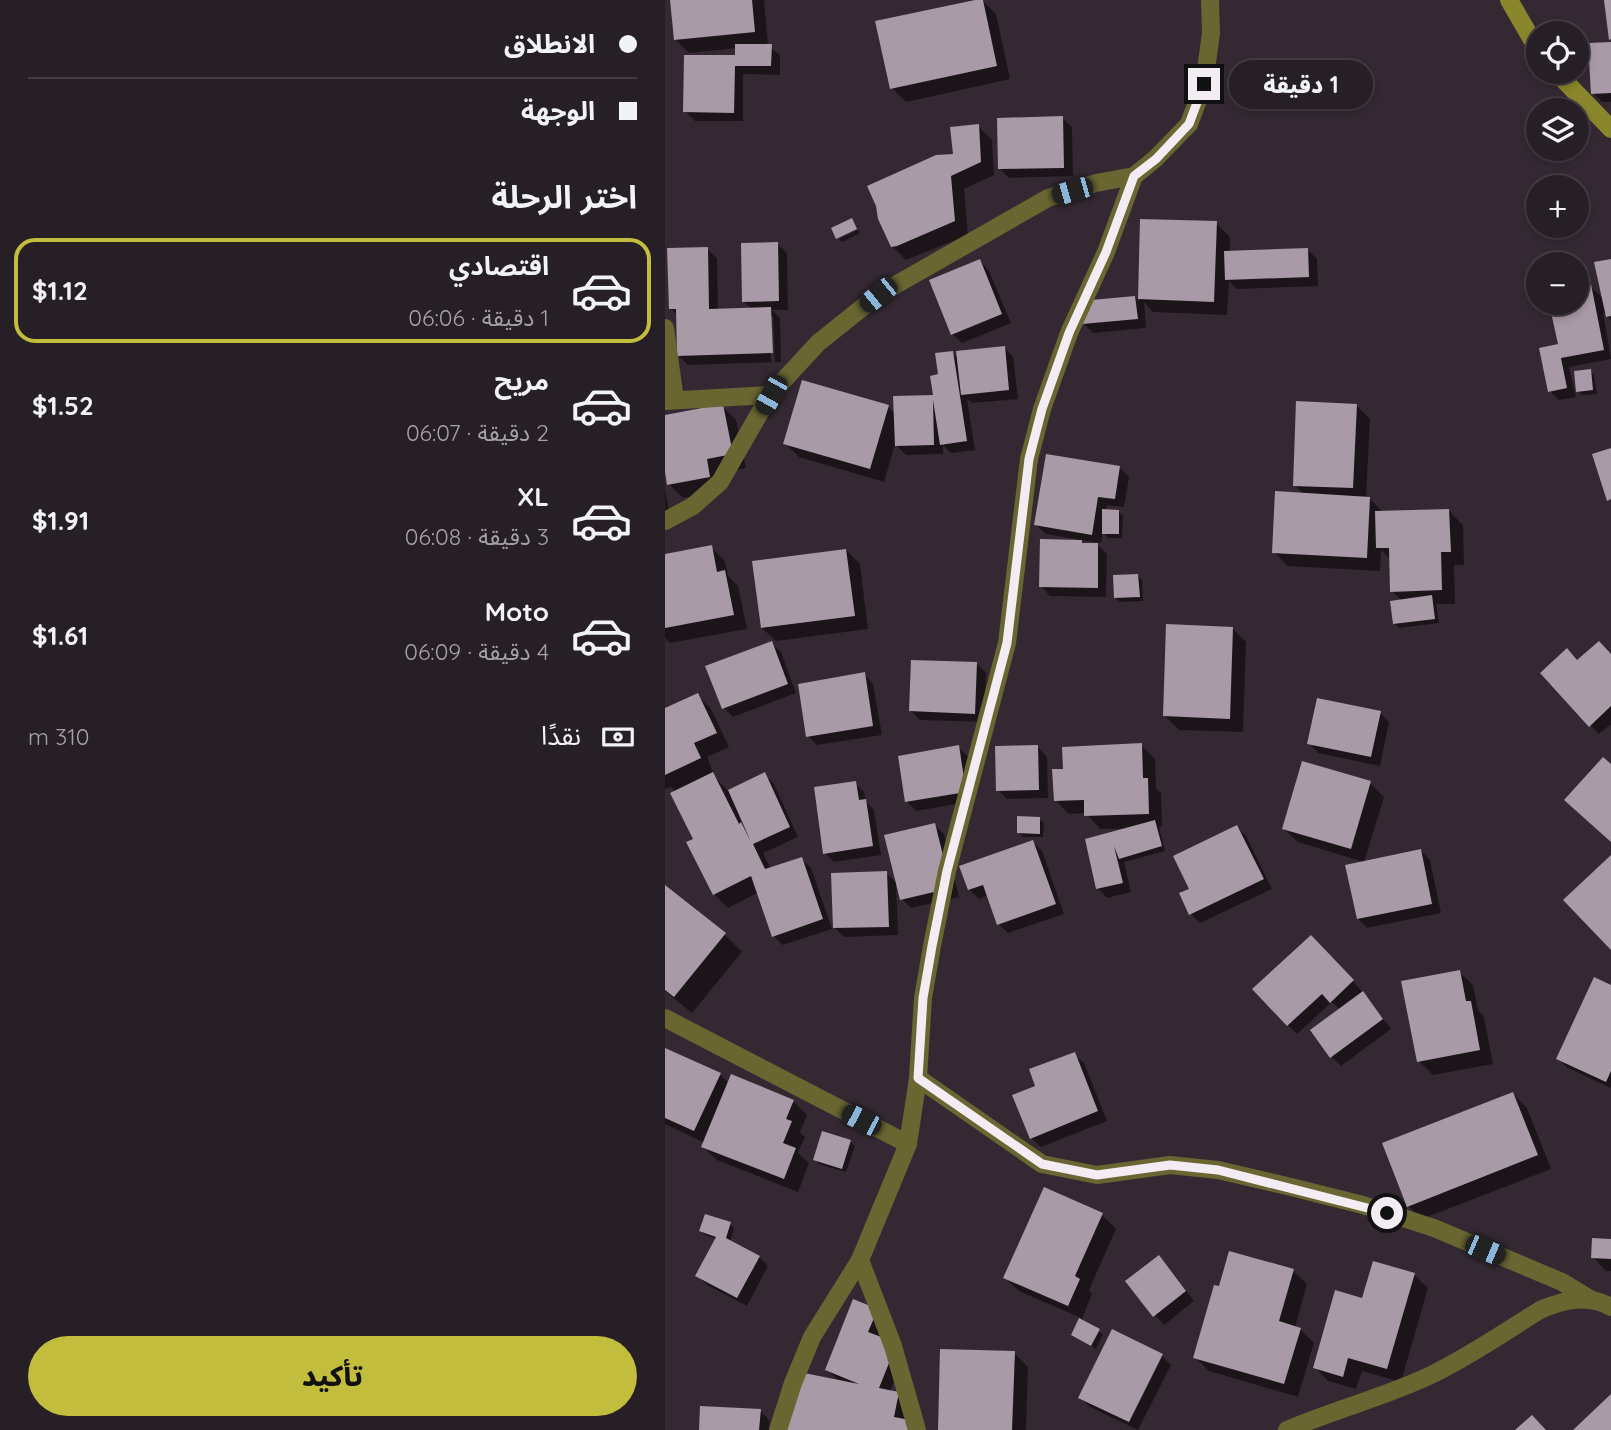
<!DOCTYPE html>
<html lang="ar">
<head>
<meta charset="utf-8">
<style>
	body { margin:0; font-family:Quicksand,"Noto Sans Arabic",sans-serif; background:#332c32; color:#f1f3f6; direction:rtl; height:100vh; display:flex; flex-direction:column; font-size:26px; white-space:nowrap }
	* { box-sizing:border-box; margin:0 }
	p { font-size:23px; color:#a4a2a7 }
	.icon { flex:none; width:38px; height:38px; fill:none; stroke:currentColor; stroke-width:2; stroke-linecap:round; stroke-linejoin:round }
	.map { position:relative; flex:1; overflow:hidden; direction:ltr }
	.drawer { display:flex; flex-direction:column; background:#271f26; width:665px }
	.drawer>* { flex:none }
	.hud { display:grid; align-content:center; height:154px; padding:0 28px; background:#271f26 }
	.buttons { position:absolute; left:861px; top:21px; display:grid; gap:14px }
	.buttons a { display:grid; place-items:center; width:63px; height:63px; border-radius:50%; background:#271f26; box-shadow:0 4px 10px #0003,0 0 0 2px #433d43; font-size:35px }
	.end { position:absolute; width:32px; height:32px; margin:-16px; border:9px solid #f4ecf3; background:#111; box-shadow:0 0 0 4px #111 }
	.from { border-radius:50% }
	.bubble { position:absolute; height:49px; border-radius:24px; background:#271f26; box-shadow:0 4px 10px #0003,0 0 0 2px #433d43; font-size:23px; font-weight:800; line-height:49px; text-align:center; direction:rtl }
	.car { position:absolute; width:21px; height:42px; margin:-21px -10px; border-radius:9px; box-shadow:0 0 5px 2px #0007; background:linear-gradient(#222 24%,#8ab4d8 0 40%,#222 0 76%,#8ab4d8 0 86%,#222 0) }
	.hud b { display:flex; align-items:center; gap:24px; height:66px; font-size:26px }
	.hud b+b { border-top:2px solid #433d43 }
	.hud i { width:18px; height:18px; background:#f1f3f6 }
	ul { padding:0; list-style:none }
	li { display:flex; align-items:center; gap:21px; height:105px; margin:0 14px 10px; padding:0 14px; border:4px solid transparent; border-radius:21px }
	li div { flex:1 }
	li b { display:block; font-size:26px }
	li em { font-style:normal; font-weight:800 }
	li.active { border-color:#c3bd3e }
	li>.icon { width:63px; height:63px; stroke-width:1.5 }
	h2 { padding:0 28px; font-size:32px; line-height:84px }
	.pay { display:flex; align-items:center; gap:18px; height:77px; padding:0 28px; font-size:26px }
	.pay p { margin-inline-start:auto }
	.primary-button { display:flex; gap:14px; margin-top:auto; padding:14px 28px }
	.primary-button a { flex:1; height:80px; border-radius:42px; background:#c3bd3e; color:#111; font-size:28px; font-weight:800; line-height:80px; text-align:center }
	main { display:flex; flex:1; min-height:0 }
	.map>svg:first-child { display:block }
</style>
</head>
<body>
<main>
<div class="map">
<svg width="946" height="1430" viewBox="0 0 946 1430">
	<rect width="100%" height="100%" fill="#342932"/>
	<g fill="#0007" fill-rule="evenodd">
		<path d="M7,0H99L103,46L115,55V75L78,74V121H30L20,111L72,57V48L24,53L10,39Z"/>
		<path d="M317,0L331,14L345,79L241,102L227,88Z"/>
		<path d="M946,44V102H937L928,93Z"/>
		<path d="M397,118L407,127L408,176L344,178L334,168Z"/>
		<path d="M313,126L327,140L329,175L299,189L303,235L241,260L227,246L213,205L290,155Z"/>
		<path d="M476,221L551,223L565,237V252L643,250L652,259L653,286L571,289L564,281L562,315L488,312L479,302L481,328L428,333L419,324L470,297L474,302Z"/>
		<path d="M193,230L195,233L177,242L174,239Z"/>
		<path d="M112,244L122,253L123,310H107L115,318L116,362L23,365L14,356L13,316L5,308L42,249L52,258L53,310L87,309L78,301ZM105,316H108L110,362H106Z"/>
		<path d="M946,260V320L938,312L946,359L904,367L911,397L894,400L885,391L895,345L886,303H912V288L925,286L939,299Z"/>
		<path d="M315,261L324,271L346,323L297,343L287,334Z"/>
		<path d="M339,347L348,357L353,399L307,403L302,399L310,450L286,453L278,445V454L241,455L230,444L219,482L134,457L120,443L223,407L231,415L270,397L275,376L287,353L294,359Z"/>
		<path d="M925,371L929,375L932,394L917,395L913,391Z"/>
		<path d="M691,405L705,419L701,498L705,499L718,512L784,511L798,525L799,565H789L790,604H771L774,623L734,628L730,624L737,601L727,591L726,560L716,550L715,571L623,566L609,552L639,495L630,485Z"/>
		<path d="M57,406L71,420L81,468L55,473L58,490L18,498L4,484L0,464V417Z"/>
		<path d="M454,467L464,477L459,507L442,505L441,511H453L458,516L457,538H443L438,532L436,543L414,540L419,544L431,543L442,554L441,597L385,596L376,586L411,539L381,534L371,525Z"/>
		<path d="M0,489L5,517L0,518Z"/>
		<path d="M46,547L60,561L63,576L73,586L82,629L5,643L0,638V556Z"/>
		<path d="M181,550L195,564L203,629L111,641L97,628Z"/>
		<path d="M473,576L477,580L478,601L455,602L450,598Z"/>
		<path d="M567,628L581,642L578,732L514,730L500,716Z"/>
		<path d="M106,643L116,652L131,693L68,717L59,708Z"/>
		<path d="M946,656V724L934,734L925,725L913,662Z"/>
		<path d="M312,664L321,673L319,722L255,720L246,711Z"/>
		<path d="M199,674L208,684L217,735L152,745L143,736Z"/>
		<path d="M32,695L46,709L64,747L42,757L48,772L46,773L63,791L99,774L109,784L133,837L98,853L106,870L136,859L146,868L167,929L118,945L108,936L94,892L63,908L49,894L11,792L6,787L0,789V710Z"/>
		<path d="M715,713L724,722L715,766L653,753L644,743Z"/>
		<path d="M476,745L490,759L491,788L496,793L497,827H494L500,851L459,862L466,892L442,898L433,888L422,840L461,829H435L421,813L404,814L390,800L400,771Z"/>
		<path d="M293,747L303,757L309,801L251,811L242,802Z"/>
		<path d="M373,747L382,757L383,798L342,799L333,790Z"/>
		<path d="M190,783L199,792L201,802L209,810L216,855L169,862L160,853Z"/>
		<path d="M705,783L719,797L699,862L633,842L619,829Z"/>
		<path d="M374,819L379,823L378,837H358L354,832Z"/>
		<path d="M269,825L279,834L294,897L246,908L237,899Z"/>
		<path d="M572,827L581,836L607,889L535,923L526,914V890Z"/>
		<path d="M368,842L377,851L399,914L343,933L334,924L323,895L314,899L304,889Z"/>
		<path d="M756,851L765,860L776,913L702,928L693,919Z"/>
		<path d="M221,873L231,882L233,935L179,937L170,928Z"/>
		<path d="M0,887L59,934L77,952L27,1013L0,991Z"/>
		<path d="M655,946L697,991L726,1029L676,1066L667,1057L675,1010L667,1002L632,1034L623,1025Z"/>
		<path d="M794,972L808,985L813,1010L819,1017L828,1064L768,1075L754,1061Z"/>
		<path d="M946,987V1088L903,1068L893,1059Z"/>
		<path d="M0,1049L55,1075L64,1083L128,1101L142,1115L135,1132L140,1137L133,1153L144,1163L133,1192L52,1160L38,1147L40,1143L0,1124Z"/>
		<path d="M409,1054L419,1063L442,1121L376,1147L366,1138L372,1087Z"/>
		<path d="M848,1094L862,1108L886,1169L757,1219L743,1206Z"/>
		<path d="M185,1141L190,1146L181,1172L154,1164L150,1160Z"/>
		<path d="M437,1215L451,1229L424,1290L427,1294L416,1321L438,1334L431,1349L408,1335L416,1318L354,1291L340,1278Z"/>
		<path d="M65,1224L69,1228L65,1242L94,1257L103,1266L82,1306L42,1285L32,1275L52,1239L40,1235L36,1231Z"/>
		<path d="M946,1241V1271H941L928,1257Z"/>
		<path d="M503,1267L529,1301L499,1325L462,1282Z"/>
		<path d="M628,1271L642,1284L630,1328L635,1329L649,1343L633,1397L544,1371L530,1357Z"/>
		<path d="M749,1275L763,1288L736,1382L697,1371L691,1389L663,1381L650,1367L698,1300Z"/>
		<path d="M212,1310L221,1319L214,1338L231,1345L240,1354L225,1392L233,1393L244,1422L124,1430L174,1381L162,1370Z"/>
		<path d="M349,1353L363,1367L361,1430H275Z"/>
		<path d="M497,1356L506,1365L473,1430L425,1407L415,1398Z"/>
		<path d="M95,1411L104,1420V1430H36Z"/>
	</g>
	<g fill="#a89aa6">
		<path d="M5,0H87L90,32L9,40Z"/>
		<path d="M310,0H318L332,66L225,89L210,21Z"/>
		<path d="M939,0H946V39L944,40Z"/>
		<path d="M946,42V93L926,94L923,43Z"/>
		<path d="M70,44H107L106,66H70L69,113L18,112L19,55H70Z"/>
		<path d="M398,116L399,168L333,169L332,118Z"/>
		<path d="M314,124L316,162L286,176L290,221L232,246L226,247L213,219L211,206L202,186L271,155L288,154L285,127Z"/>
		<path d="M187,218L192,229L171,239L166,228Z"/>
		<path d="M475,219L552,221L549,302L473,299Z"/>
		<path d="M113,242L114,301L77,302L76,243Z"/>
		<path d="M43,247L44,309L106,307L108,353L12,356L11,309H4L2,248Z"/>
		<path d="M643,248L644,277L560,280L559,251Z"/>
		<path d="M315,259L337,314L286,335L264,280Z"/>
		<path d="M946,259V316L941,317L929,262Z"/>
		<path d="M926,284L939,350L896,358L902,388L883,392L874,348L893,344L884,303H912V286Z"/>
		<path d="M470,296L473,319L417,324L415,301Z"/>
		<path d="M340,346L344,390L296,395L291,351Z"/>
		<path d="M288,351L302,441L275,445L268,400L269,445L230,446L228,396L268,395L265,376L273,374L270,353Z"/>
		<path d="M926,369L928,390L911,392L909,371Z"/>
		<path d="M137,380L224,405L205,469L118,444Z"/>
		<path d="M631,401L692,404L688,488L628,486Z"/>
		<path d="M58,404L68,454L42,459L45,477L2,485L0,472V415Z"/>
		<path d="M946,448V499L942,501L927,454Z"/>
		<path d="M381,454L455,466L450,499L433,497L427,535L369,525Z"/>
		<path d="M610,491L705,497L702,558L607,553Z"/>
		<path d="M437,509L454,510V534H437Z"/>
		<path d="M784,509L786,552H776L777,590L725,592L724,548H711L710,511Z"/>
		<path d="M375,539L417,540V543H433V588L374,587Z"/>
		<path d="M47,545L52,572L60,570L69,615L0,628V554Z"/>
		<path d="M181,549L190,616L96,628L87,561Z"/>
		<path d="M473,574L475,597L449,598L448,575Z"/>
		<path d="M767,595L770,619L728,624L725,601Z"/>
		<path d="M501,624L568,627L565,719L498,716Z"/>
		<path d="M107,641L123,684L57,709L40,666Z"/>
		<path d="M934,641L946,654V706L924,727L875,673L902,648L912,660Z"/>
		<path d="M246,660L312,662L310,714L244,711Z"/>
		<path d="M200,672L208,726L141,737L133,684Z"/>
		<path d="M33,693L52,733L29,743L36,758L0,775V708Z"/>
		<path d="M652,698L716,711L706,757L642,744Z"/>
		<path d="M477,743L478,778H483L484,814L419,816V800L389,801L387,769H398L397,747Z"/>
		<path d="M294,745L301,792L240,802L233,756Z"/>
		<path d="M373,745L374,790L331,791L330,746Z"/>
		<path d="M938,757L946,764V842L899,800Z"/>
		<path d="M637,761L706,781L686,849L617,829Z"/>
		<path d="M48,772L74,824L76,822L86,842L63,790L100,772L125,827L88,844L100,869L137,857L158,919L107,937L86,876L48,895L21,842L28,839L5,793Z"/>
		<path d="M191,781L194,800L201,799L208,846L158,854L149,787Z"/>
		<path d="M352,816L375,817V834L352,833Z"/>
		<path d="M490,820L497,846L454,859L449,846L458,883L431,889L420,839Z"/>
		<path d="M270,823L286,888L235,900L219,835Z"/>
		<path d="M572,825L599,879L524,915L514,893L524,889L508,856Z"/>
		<path d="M368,840L391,904L332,925L318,885L303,890L294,866Z"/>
		<path d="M756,849L767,904L692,919L680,865Z"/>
		<path d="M946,855V950L898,900Z"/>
		<path d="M222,871L224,927L168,928L166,873Z"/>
		<path d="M0,885L61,933L9,997L0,990Z"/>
		<path d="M646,935L689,980L665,1003L657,994L622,1026L587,989Z"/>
		<path d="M795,970L801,1001H806L815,1050L752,1062L736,981Z"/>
		<path d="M929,977L946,985V1071L941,1082L891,1059Z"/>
		<path d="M698,991L718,1019L665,1058L645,1030Z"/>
		<path d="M0,1048L56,1073L29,1131L0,1118Z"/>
		<path d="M410,1052L433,1111L365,1139L347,1095L370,1086L364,1069Z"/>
		<path d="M66,1074L129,1100L121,1119L127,1121L118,1143L131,1148L119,1179L36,1147Z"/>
		<path d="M848,1092L873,1155L742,1207L717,1143Z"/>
		<path d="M157,1131L186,1140L177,1169L148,1160Z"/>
		<path d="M379,1187L438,1213L410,1276L415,1279L403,1306L338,1278Z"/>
		<path d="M40,1214L66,1222L61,1238L95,1256L72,1298L30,1276L51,1237L34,1231Z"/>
		<path d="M927,1238L946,1239V1259L926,1258Z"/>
		<path d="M564,1251L629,1269L614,1321L636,1328L619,1384L528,1358L549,1285L554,1286Z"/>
		<path d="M494,1255L521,1291L488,1317L460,1281Z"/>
		<path d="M708,1261L750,1273L722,1369L683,1358L678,1377L648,1368L670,1290L697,1298Z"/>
		<path d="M188,1299L213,1309L203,1332L232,1343L214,1388L234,1392L229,1417L245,1420L243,1430H122L134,1372L194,1384L160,1370Z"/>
		<path d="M414,1318L435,1329L426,1346L406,1335Z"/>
		<path d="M447,1329L498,1354L464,1422L413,1398Z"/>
		<path d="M275,1349L350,1351L347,1430H273Z"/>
		<path d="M946,1394V1430H908Z"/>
		<path d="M35,1406L96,1409L94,1430H34Z"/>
		<path d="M867,1415L881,1430H850Z"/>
	</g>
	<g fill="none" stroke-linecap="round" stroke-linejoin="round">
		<g stroke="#696632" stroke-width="18">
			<path d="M0,328L10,400"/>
			<path d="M0,401L105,395"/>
			<path d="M0,521L28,506L55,482L105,395L153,343L213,295L383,198L431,183L469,176L490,159L524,124L539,84L546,33L545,0"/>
			<path d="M0,1018L243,1144L195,1260L147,1337L128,1383L113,1430"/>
			<path d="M253,1078L377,1164L432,1175L505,1165L553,1170L626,1187L698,1205L769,1228L897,1282L925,1299"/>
			<path d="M243,1144L253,1078L258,998L267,946L282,871L342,643L364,459L377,409L404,333L441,252L469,176"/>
			<path d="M195,1260L228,1346L252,1430"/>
			<path d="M622,1430C670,1409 721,1397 768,1374C805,1356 840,1332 875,1310C898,1300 922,1294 946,1307"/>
		</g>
		<g stroke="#8a862b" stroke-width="18">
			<path d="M844,0L873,50"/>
			<path d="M891,72L946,129"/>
		</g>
	</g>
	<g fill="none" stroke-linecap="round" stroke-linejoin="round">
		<path stroke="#f4ecf3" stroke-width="9" d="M539,84L524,124L491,159L469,176L441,252L404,333L377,409L364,459L342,643L282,871L267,946L258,998L253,1078L377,1164L432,1175L505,1165L553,1170L722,1213"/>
	</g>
</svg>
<div class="buttons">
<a><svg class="icon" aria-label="locate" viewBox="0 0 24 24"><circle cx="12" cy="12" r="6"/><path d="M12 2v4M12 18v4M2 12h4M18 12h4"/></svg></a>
<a><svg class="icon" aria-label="layers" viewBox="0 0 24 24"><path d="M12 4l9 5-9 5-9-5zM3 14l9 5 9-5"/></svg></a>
<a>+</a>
<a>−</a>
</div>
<i class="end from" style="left:722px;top:1213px"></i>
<i class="end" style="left:539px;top:84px"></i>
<div class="bubble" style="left:564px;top:60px;width:144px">1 دقيقة</div>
<i class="car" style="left:407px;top:191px;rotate:254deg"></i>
<i class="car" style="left:213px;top:295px;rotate:231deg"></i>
<i class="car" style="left:106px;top:395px;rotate:209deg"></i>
<i class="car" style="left:196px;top:1120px;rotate:297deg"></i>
<i class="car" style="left:820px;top:1250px;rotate:113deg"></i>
</div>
<section class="drawer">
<div class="hud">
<b><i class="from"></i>الانطلاق</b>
<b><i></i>الوجهة</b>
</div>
<h2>اختر الرحلة</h2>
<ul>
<li class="active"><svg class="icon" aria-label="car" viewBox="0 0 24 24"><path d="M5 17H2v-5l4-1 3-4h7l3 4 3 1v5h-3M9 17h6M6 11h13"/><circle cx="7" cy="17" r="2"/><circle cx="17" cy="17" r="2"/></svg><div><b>اقتصادي</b><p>1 دقيقة · 06:06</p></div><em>$1.12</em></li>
<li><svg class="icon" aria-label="car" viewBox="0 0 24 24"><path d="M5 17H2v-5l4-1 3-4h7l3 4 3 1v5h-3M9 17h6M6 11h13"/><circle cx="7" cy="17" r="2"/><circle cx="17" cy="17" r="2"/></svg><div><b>مريح</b><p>2 دقيقة · 06:07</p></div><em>$1.52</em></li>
<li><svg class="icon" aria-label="car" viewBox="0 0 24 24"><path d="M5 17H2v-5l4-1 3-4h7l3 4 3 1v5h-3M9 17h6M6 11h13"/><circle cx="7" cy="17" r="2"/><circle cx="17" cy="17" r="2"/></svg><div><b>XL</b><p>3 دقيقة · 06:08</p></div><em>$1.91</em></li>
<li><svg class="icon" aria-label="car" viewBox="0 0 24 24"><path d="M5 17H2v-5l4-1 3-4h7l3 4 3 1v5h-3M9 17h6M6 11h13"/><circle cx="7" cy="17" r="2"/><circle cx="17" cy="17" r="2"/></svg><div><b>Moto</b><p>4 دقيقة · 06:09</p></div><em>$1.61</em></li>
</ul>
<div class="pay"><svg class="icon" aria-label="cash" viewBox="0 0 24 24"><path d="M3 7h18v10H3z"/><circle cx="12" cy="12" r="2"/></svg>نقدًا<p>310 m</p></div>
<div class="primary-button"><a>تأكيد</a></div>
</section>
</main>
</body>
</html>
